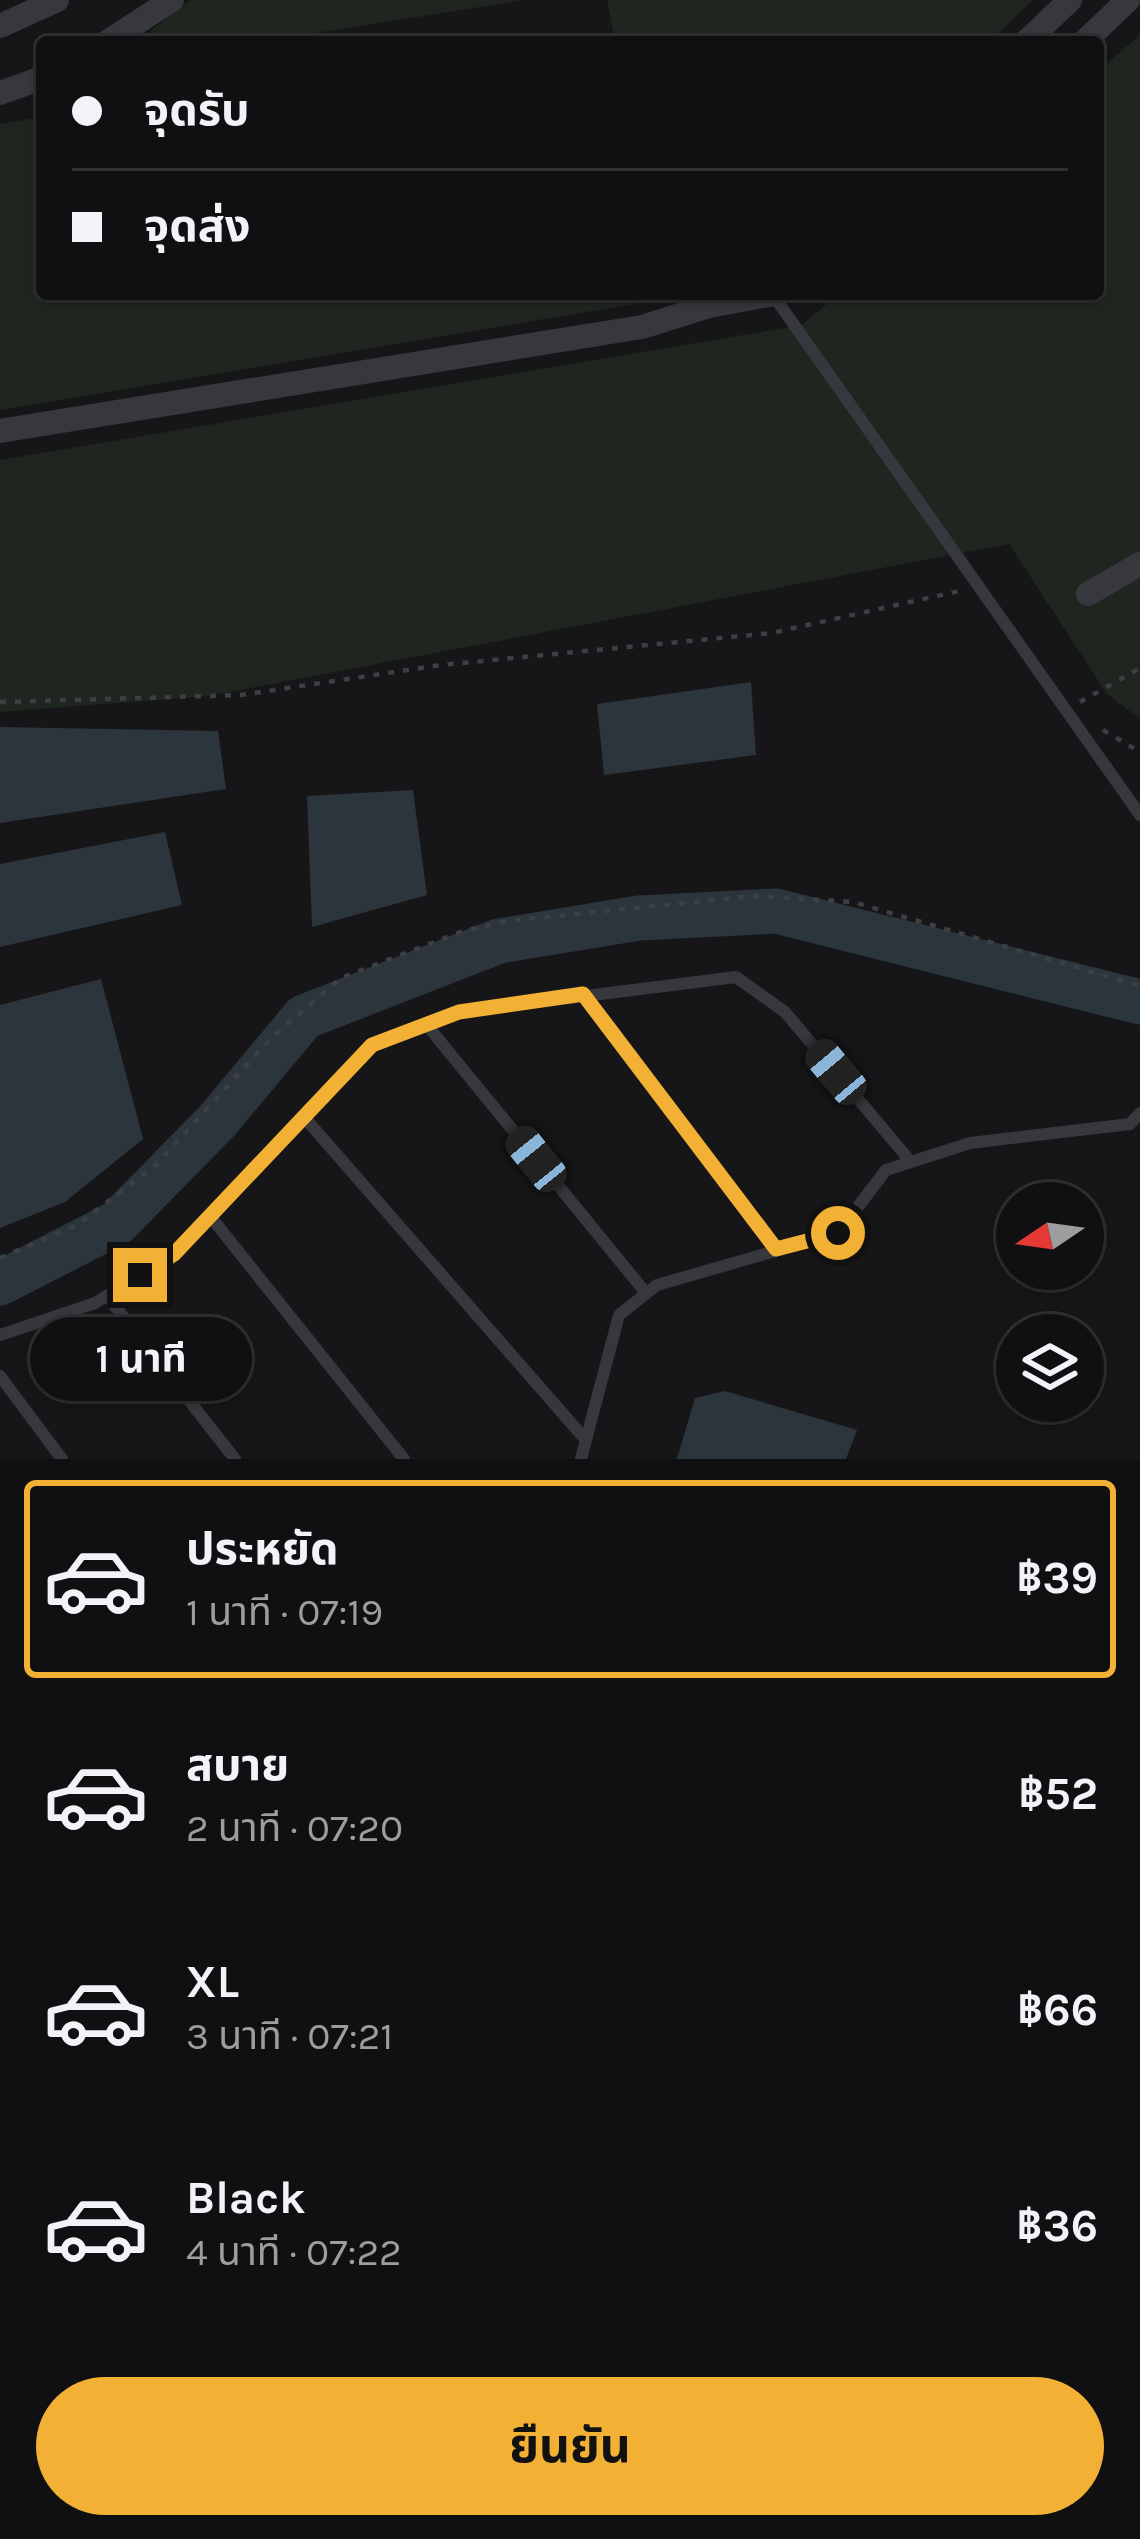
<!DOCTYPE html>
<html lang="th">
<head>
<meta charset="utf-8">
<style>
	body { margin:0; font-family:Karla,"Noto Sans Thai",sans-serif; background:#1e1e20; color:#f1f3f6; height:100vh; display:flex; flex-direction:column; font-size:45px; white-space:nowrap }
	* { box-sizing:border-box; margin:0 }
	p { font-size:39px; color:#9c9d9f }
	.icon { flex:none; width:66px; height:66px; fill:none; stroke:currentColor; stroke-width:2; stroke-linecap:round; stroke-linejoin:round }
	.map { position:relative; height:1459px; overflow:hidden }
	.details { display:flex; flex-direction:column; background:#101012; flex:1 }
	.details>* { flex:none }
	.top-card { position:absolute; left:36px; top:36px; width:1068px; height:264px; border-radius:12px; box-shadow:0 3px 9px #0004,0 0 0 3px #303032; display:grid; align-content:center; height:264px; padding:0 36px; background:#101012 }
	.needle { width:78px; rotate:257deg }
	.tools { position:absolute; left:996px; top:1182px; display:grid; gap:24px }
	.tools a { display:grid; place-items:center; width:108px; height:108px; border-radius:50%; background:#101012; box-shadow:0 3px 9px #0004,0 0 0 3px #303032; font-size:60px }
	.end { position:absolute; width:54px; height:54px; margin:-27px; border:15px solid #f2b134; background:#111; box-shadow:0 0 0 6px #111 }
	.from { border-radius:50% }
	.bubble { position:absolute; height:84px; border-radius:42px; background:#101012; box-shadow:0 3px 9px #0004,0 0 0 3px #303032; font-size:39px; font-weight:700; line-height:84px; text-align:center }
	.car { position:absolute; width:36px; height:72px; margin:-36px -18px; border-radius:15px; box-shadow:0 0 9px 3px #0007; background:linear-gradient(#222 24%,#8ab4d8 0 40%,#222 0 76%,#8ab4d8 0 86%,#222 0) }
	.top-card b { display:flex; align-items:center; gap:42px; height:114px; font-size:45px }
	.top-card b+b { border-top:3px solid #303032 }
	.top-card i { width:30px; height:30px; background:#f1f3f6 }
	ul { padding:21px 0 0; list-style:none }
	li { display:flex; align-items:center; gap:36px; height:198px; margin:0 24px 18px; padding:0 12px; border:6px solid transparent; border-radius:12px }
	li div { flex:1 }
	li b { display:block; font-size:45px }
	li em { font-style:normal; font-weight:700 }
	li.current { border-color:#f2b134 }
	li>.icon { width:108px; height:108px; stroke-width:1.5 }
	.cta { display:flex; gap:24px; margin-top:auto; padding:24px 36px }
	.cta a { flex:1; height:138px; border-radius:72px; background:#f2b134; color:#111; font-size:48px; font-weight:700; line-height:138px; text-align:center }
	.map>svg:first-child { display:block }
</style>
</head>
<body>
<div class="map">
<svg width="1140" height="1459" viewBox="0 0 1140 1459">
	<rect width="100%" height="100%" fill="#161618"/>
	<g fill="#1e261f">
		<path d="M190,0H524L259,42H137Z"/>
		<path d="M607,0H1033L989,42H615Z"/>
		<path d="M1140,35V719L1107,694L1009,544L208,696L0,712V460L802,325L838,294H1098V71Z"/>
		<path d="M42,117V294H632L634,304L0,410V124Z"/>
	</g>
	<g fill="#2c353c">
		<path d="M751,682L756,755L604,775L597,704Z"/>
		<path d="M0,727L218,731L226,789L0,823Z"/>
		<path d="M413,790L427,895L312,927L307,796Z"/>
		<path d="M165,832L182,905L0,947V864Z"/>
		<path d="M101,979L143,1139L65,1202L0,1228V1005Z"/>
		<path d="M725,1391L857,1430L846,1459H677L695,1398Z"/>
	</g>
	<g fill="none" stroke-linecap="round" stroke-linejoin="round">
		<path stroke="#2c353c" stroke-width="45" d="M0,1283L117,1223L218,1120L304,1017L499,941L639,918L776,911L1140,1002"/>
		<g stroke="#3d3f44" stroke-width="4.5" stroke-dasharray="6 9" stroke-linecap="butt">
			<path d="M0,702L241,695L441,665L772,633L959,591"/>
			<path d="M1080,702L1140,668"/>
			<path d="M1103,730L1140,752"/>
			<path d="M0,1258L77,1225L157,1164L272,1037L341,978L463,931L507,921L754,896L853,902L1140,986"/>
		</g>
		<g stroke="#37383d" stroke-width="12">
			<path d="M773,295L1140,815"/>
			<path d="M583,994L776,1249"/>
			<path d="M426,1024L646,1293"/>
			<path d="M304,1117L585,1439"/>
			<path d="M210,1216L404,1459"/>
			<path d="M107,1296L235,1459"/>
			<path d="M0,1335L95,1303L174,1254L372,1045L459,1012L736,977L785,1012L911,1162"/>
			<path d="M0,1376L62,1459"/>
			<path d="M581,1459L619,1315L657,1285L838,1233L886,1170L970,1143L1130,1124L1140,1113"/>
		</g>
		<g stroke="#37383d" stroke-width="24">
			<path d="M0,26L57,0"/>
			<path d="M107,42L172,0"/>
			<path d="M1026,42L1070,0"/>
			<path d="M1084,42L1128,0"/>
			<path d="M0,93L42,78"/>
			<path d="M0,431L642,327L709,306L774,294"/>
			<path d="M1088,594L1140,564"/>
		</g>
	</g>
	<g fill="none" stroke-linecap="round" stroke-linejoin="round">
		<path stroke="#f2b134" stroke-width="15" d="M140,1275L174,1254L372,1045L459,1012L583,994L776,1249L838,1233"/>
	</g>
</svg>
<div class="tools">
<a><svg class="needle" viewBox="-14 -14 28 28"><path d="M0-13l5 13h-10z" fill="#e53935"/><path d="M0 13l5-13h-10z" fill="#9c9d9f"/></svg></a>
<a><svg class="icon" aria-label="layers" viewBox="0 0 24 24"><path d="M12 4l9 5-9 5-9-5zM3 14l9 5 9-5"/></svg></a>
</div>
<i class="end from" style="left:838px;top:1233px"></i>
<i class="end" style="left:140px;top:1275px"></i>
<div class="bubble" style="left:30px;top:1317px;width:222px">1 นาที</div>
<i class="car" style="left:836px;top:1072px;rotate:320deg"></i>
<i class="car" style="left:536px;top:1159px;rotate:321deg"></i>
<div class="top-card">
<b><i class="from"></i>จุดรับ</b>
<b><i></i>จุดส่ง</b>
</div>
</div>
<section class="details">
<ul>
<li class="current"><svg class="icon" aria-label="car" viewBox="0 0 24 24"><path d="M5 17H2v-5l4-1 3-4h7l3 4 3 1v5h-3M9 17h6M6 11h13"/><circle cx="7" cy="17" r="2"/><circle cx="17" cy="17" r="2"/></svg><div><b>ประหยัด</b><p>1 นาที · 07:19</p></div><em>฿39</em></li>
<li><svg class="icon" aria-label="car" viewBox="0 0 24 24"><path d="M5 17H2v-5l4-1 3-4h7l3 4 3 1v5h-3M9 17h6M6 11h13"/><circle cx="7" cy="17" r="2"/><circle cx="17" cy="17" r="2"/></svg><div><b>สบาย</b><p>2 นาที · 07:20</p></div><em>฿52</em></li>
<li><svg class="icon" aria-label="car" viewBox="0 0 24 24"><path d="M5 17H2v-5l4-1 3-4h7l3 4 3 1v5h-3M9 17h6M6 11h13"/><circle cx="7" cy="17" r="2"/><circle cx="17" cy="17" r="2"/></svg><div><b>XL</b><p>3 นาที · 07:21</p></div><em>฿66</em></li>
<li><svg class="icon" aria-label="car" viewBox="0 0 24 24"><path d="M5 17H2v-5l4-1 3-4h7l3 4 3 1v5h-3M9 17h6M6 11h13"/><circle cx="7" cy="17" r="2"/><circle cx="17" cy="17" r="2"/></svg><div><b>Black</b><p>4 นาที · 07:22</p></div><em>฿36</em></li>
</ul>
<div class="cta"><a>ยืนยัน</a></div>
</section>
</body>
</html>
